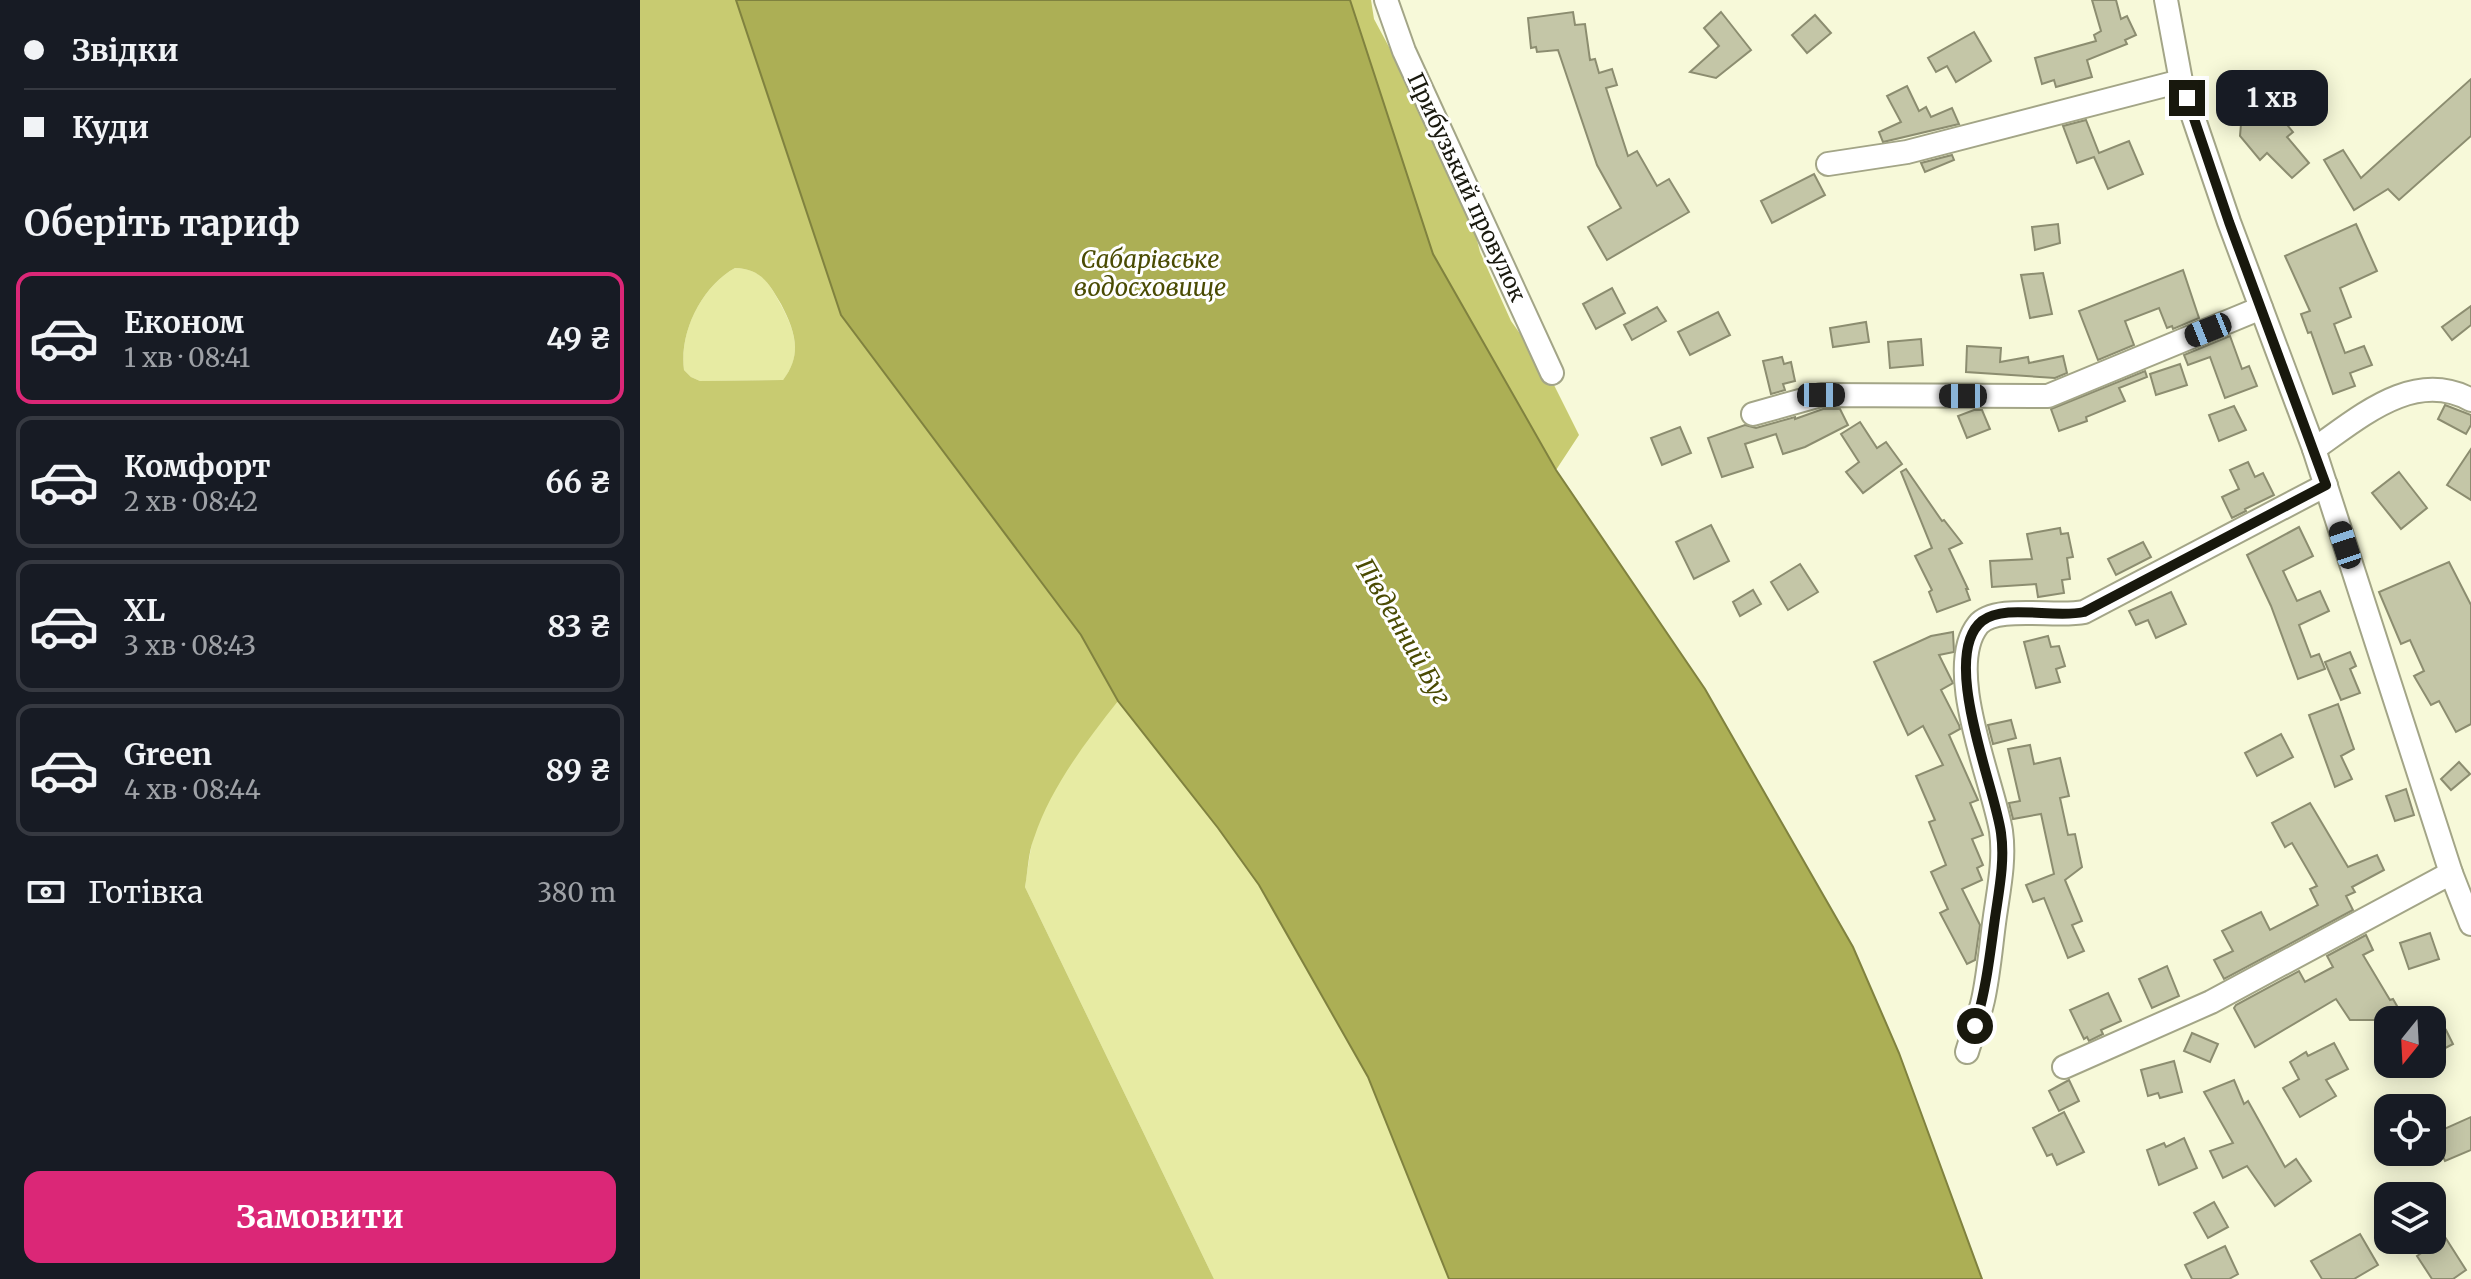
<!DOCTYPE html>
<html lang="uk">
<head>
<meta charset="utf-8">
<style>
	body { margin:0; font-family:Merriweather,serif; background:#20242c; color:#f1f3f6; height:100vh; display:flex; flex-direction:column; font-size:30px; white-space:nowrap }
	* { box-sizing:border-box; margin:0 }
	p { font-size:26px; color:#9ea1a6 }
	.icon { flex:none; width:44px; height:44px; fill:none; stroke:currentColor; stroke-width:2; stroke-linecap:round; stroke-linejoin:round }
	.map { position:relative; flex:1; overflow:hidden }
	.details { display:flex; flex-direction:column; background:#171b24; width:640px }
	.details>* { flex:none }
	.top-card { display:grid; align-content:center; height:176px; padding:0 24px; background:#171b24 }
	.needle { width:52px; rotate:198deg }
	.fabs { position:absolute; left:1734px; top:1006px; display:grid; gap:16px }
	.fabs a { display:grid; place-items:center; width:72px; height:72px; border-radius:16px; background:#171b24; box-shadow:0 4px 20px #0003; font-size:40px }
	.end { position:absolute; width:36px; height:36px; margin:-18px; border:10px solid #18180d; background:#fff; box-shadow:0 0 0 4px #fff }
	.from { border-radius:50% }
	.bubble { position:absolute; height:56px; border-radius:16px; background:#171b24; box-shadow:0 4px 20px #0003; font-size:26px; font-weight:700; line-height:56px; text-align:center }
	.car { position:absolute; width:24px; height:48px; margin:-24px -12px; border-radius:10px; box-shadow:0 0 6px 2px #0007; background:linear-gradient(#222 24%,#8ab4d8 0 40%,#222 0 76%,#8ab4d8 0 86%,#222 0) }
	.top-card b { display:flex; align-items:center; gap:28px; height:76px; font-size:30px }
	.top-card b+b { border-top:2px solid #363941 }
	.top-card i { width:20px; height:20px; background:#f1f3f6 }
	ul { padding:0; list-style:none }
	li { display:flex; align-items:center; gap:24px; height:132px; margin:0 16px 12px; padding:0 8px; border:4px solid #363941; border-radius:16px }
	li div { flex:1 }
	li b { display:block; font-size:30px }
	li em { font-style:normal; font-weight:700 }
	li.current { border-color:#db2777 }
	li>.icon { width:72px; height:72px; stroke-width:1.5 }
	h2 { padding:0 24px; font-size:36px; line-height:96px }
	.pay { display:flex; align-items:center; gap:20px; height:88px; padding:0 24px; font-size:30px }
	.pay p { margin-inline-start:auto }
	.button { display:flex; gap:16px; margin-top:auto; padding:16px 24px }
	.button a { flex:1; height:92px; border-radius:16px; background:#db2777; color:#fff; font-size:32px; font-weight:700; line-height:92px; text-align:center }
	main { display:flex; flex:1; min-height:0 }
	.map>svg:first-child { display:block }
</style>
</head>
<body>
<main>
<section class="details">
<div class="top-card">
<b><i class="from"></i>Звідки</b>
<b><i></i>Куди</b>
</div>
<h2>Оберіть тариф</h2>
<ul>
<li class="current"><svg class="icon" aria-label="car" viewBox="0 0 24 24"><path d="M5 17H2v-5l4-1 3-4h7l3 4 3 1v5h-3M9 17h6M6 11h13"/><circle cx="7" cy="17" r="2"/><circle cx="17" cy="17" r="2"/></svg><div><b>Економ</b><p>1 хв · 08:41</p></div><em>49 ₴</em></li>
<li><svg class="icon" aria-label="car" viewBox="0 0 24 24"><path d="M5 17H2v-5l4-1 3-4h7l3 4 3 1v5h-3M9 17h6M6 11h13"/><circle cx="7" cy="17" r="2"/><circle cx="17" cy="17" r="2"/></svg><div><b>Комфорт</b><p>2 хв · 08:42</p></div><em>66 ₴</em></li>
<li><svg class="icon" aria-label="car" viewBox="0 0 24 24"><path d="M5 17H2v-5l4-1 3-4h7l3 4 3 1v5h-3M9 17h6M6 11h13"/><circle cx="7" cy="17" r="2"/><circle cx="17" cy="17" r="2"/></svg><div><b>XL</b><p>3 хв · 08:43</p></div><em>83 ₴</em></li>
<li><svg class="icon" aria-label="car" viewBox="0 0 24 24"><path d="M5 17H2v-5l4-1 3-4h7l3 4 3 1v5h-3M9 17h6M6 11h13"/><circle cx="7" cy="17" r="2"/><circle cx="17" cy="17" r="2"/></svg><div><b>Green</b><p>4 хв · 08:44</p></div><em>89 ₴</em></li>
</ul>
<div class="pay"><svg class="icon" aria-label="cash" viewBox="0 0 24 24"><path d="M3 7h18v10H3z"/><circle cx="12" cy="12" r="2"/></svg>Готівка<p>380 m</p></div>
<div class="button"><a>Замовити</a></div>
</section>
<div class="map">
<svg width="1831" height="1279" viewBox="0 0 1831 1279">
	<rect width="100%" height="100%" fill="#f7f9d9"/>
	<g fill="#e7eba3">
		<path d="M78,0H112L452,563L679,992L728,1077L809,1279H574L385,887C387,873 389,858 392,843C402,800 434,758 460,723L172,338Z"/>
		<path d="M95,268C122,269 129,283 141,305C155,331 163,354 143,380L60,381L51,377L44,370C39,332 62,286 95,268Z"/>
	</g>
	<g fill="#c8cb71" fill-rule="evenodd">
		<path d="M0,0H96L201,315L441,635L478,701C445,743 411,787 394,838C388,853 388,871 385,887L574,1279H0ZM95,268C121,269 129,283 141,304C155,331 163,354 143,380L60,381L51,377L44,370C39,332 62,286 95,268Z"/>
		<path d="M710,0H731L734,19L793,129L831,216L840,252L871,321L908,373L939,435L916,470L793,254Z"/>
	</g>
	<path fill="#acaf55" stroke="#80823f" stroke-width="2" d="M96,0H710L793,254L916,470L1065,689L1213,947L1259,1053L1342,1279H809L728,1077L619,885L578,828L478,701L441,635L201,315Z"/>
	<g fill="#c4c6a7" stroke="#8c8d70" stroke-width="2">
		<path d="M1452,0H1476L1481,19L1487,16L1496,35L1485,40L1487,44L1447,60L1452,77L1416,87L1414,80L1402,84L1395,58L1456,41L1454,35L1461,31Z"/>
		<path d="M933,12L935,25L945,24L950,60L955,59L959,73L972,69L977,85L966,88L988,156L997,151L1017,186L1029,179L1049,212L967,260L948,227L981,208L957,165L918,50L897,52L896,47L891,48L888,18Z"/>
		<path d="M1081,12L1111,50L1076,78L1050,72L1079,46L1064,28Z"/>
		<path d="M1175,15L1191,33L1167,53L1152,35Z"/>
		<path d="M1334,32L1351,61L1316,82L1307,66L1296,72L1288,58Z"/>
		<path d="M1831,79V136L1759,200L1748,189L1714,210L1684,160L1703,150L1721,178Z"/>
		<path d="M1267,86L1279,111L1286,107L1291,117L1312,108L1319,124L1243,142L1239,132L1261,122L1247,96Z"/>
		<path d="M1610,105L1634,109L1653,132L1647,137L1669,163L1652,178L1627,153L1620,160L1600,136L1602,112Z"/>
		<path d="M1446,120L1459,153L1489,141L1503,174L1468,189L1454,157L1437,163L1423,126Z"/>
		<path d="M1312,155L1314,160L1285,172L1281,163Z"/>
		<path d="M1174,174L1185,195L1132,223L1121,201Z"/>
		<path d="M1418,224L1420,243L1395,250L1392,227Z"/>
		<path d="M1716,224L1737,271L1700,288L1711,317L1694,324L1705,353L1724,346L1732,365L1710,373L1715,386L1693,394L1671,332L1668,333L1661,314L1670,311L1645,256Z"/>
		<path d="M1543,270L1559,318L1533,329L1532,326L1527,328L1519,308L1485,321L1494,345L1458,360L1439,311Z"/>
		<path d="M1403,273L1412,314L1390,318L1381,275Z"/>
		<path d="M972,288L985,313L956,329L943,304Z"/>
		<path d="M1831,306V325L1812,340L1802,327Z"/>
		<path d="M1017,307L1026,321L992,340L984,325Z"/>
		<path d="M1078,312L1090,335L1050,355L1038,332Z"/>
		<path d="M1226,322L1229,342L1193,347L1190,328Z"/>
		<path d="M1590,336L1602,369L1609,366L1617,386L1585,398L1570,357L1548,365L1544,355Z"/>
		<path d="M1281,339L1283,365L1250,368L1248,342Z"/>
		<path d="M1327,346L1361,348L1360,362L1388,357L1389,363L1423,356L1427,373L1415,378L1326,372Z"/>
		<path d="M1142,357L1144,364L1151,362L1155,381L1143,384L1145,390L1131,394L1123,361Z"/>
		<path d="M1540,364L1547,385L1516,395L1510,374Z"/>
		<path d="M1505,371L1507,377L1479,388L1485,401L1446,417L1447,421L1419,431L1411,409Z"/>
		<path d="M1805,405L1831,415V425L1826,434L1798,419Z"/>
		<path d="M1594,406L1606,430L1579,441L1569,415Z"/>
		<path d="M1183,409H1200L1208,425L1165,447L1143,454L1136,434L1105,444L1113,467L1082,477L1068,438L1105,425L1116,428L1155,417V419Z"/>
		<path d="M1334,410H1342L1350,429L1327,438L1318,416Z"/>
		<path d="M1220,422L1237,448L1246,442L1262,464L1223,493L1206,472L1219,462L1201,434Z"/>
		<path d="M1040,427L1051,453L1022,465L1011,438Z"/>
		<path d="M1831,449V500L1807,485Z"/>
		<path d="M1608,462L1615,477L1623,473L1634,495L1605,509L1606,511L1592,518L1582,497L1599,489L1590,470Z"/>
		<path d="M1266,469L1302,521L1304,520L1322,543L1309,549L1328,589H1326L1330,600L1297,612L1289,592L1292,590L1275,556L1292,548L1261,472Z"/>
		<path d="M1759,472L1787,508L1761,529L1732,493Z"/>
		<path d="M1071,525L1089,561L1054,579L1036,542Z"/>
		<path d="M1659,527L1673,556L1643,571L1657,601L1680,591L1689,611L1659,625L1671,657L1679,654L1685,669L1658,679L1631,606L1607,555Z"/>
		<path d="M1420,528L1421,534L1428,533L1433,557L1427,558L1430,579L1422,580L1424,593L1398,597L1396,584L1352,587L1350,561L1392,559L1387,534Z"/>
		<path d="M1503,542L1511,557L1476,575L1468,559Z"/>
		<path d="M1809,562L1831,605V724L1816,732L1799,701L1791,705L1774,676L1784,671L1770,640L1761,644L1739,592Z"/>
		<path d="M1160,564L1178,592L1148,610L1131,582Z"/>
		<path d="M1113,590L1121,604L1100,616L1093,602Z"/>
		<path d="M1531,592L1546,624L1516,638L1508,620L1496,625L1489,611Z"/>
		<path d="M1313,632L1314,652L1299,655L1313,683L1301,690L1319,725L1320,729L1309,735L1338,800L1330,803L1343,835L1332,839L1343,865L1337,868L1342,880L1322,889L1340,925L1335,960L1327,964L1300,913L1308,909L1291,872L1306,865L1289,822L1295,820L1276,776L1303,765L1283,726L1268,735L1234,662L1291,636Z"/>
		<path d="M1408,636L1411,647L1419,646L1425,666L1416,669L1420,682L1396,688L1384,642Z"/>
		<path d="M1710,652L1716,666L1710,669L1720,693L1701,700L1685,662Z"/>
		<path d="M1698,704L1714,749L1701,756L1712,779L1695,787L1669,715Z"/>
		<path d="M1371,720L1376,738L1353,744L1348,725Z"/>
		<path d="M1641,734L1653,757L1617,776L1605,753Z"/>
		<path d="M1390,745L1394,764L1420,758L1429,796L1420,798L1428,835L1435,834L1442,867L1425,880L1442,921L1432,925L1444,951L1428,958L1404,898L1393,902L1386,885L1414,874L1401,814L1373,819L1369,803L1380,801L1368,749Z"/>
		<path d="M1819,762L1830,774L1811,790L1801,779Z"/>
		<path d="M1766,789L1774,815L1755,821L1746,796Z"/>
		<path d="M1670,803L1708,867L1737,855L1744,870L1712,887L1715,892L1706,896L1713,910L1584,979L1574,960L1593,951L1582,931L1621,912L1630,930L1678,905L1670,889L1677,886L1652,843L1645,847L1632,823Z"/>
		<path d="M1790,933L1799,959L1769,969L1760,943Z"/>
		<path d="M1726,935L1733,950L1723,955L1750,1000L1753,999L1765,1020H1710L1696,999L1615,1047L1594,1008L1596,1005L1659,971L1665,982L1693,967L1687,956Z"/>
		<path d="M1527,966L1539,996L1512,1008L1499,979Z"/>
		<path d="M1468,993L1481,1021L1461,1030L1463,1034L1449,1041L1447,1037L1444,1039L1430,1010Z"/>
		<path d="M1806,1030L1813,1044L1792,1055V1038Z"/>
		<path d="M1552,1033L1578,1044L1570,1062L1544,1051Z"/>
		<path d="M1694,1043L1708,1069L1686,1080L1696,1096L1660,1117L1643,1088L1659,1079L1650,1062L1666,1052L1668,1056Z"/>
		<path d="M1534,1061L1542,1092L1520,1098L1518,1093L1508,1096L1501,1070Z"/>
		<path d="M1429,1080L1439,1101L1419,1111L1409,1091Z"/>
		<path d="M1594,1080L1604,1104L1608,1101L1645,1167L1656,1159L1671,1181L1635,1206L1607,1166L1583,1178L1570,1151L1593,1143L1564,1092Z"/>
		<path d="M1424,1112L1444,1152L1417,1165L1412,1154L1407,1156L1393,1128Z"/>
		<path d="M1831,1117V1150L1805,1161L1793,1134Z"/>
		<path d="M1544,1138L1557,1168L1519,1185L1507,1150L1524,1143L1526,1147Z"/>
		<path d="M1574,1202L1588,1227L1568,1238L1554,1213Z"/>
		<path d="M1720,1234L1738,1265L1714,1279H1682L1671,1261Z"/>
		<path d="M1805,1237L1826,1270L1813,1279H1792L1777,1256Z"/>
		<path d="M1585,1246L1598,1274L1589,1279H1552L1545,1265Z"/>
	</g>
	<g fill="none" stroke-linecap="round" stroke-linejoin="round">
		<g stroke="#a3a587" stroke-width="26">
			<g id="minor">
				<path d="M746,0L764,51L912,373"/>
				<path d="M1526,0L1541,81L1589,222L1674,449L1811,873L1831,924"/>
				<path d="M1188,164L1267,152L1541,81"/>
				<path d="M1113,414L1181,395L1408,396L1621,308"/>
				<path d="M1674,449C1719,418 1774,368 1831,400"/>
				<path d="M1327,1052C1332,1035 1339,1018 1343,1000C1349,973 1351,944 1355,916C1359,888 1365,859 1361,831C1353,781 1303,669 1338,625C1355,604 1417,618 1444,612L1686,485"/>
				<path d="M1424,1067L1571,1002L1811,873"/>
			</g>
		</g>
		<use href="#minor" stroke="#fff" stroke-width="22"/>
	</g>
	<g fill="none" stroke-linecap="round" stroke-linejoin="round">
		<path stroke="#18180d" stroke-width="10" d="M1335,1026C1346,991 1350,954 1355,918C1359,890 1365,861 1361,833C1355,787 1299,656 1342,621C1365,603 1414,619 1444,612L1686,485L1589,222L1547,98"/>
	</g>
	<g text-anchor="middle" stroke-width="6" stroke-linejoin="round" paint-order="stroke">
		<g font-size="22" fill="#18180d" stroke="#fff">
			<text transform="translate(827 187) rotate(65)" y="8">Прибузький провулок</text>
		</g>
		<g font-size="24" font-style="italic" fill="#4a4b03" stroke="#fff">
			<text x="510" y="268">Сабарівське<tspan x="510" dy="28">водосховище</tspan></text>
			<text transform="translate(763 632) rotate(60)" y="8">Південний Буг</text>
		</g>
	</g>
</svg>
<div class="fabs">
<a><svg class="needle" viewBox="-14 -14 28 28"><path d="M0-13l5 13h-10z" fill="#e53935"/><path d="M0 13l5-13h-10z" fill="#9ea1a6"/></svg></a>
<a><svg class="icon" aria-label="locate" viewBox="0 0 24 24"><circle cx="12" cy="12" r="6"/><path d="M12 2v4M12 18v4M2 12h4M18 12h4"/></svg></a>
<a><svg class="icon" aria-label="layers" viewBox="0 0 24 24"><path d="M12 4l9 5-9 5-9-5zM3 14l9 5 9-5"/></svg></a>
</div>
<i class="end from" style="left:1335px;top:1026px"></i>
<i class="end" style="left:1547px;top:98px"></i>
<div class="bubble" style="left:1576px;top:70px;width:112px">1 хв</div>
<i class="car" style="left:1568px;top:330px;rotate:248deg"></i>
<i class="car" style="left:1181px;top:395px;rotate:90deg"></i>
<i class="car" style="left:1323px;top:396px;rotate:270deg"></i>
<i class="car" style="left:1705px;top:545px;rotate:342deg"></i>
</div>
</main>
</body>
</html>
